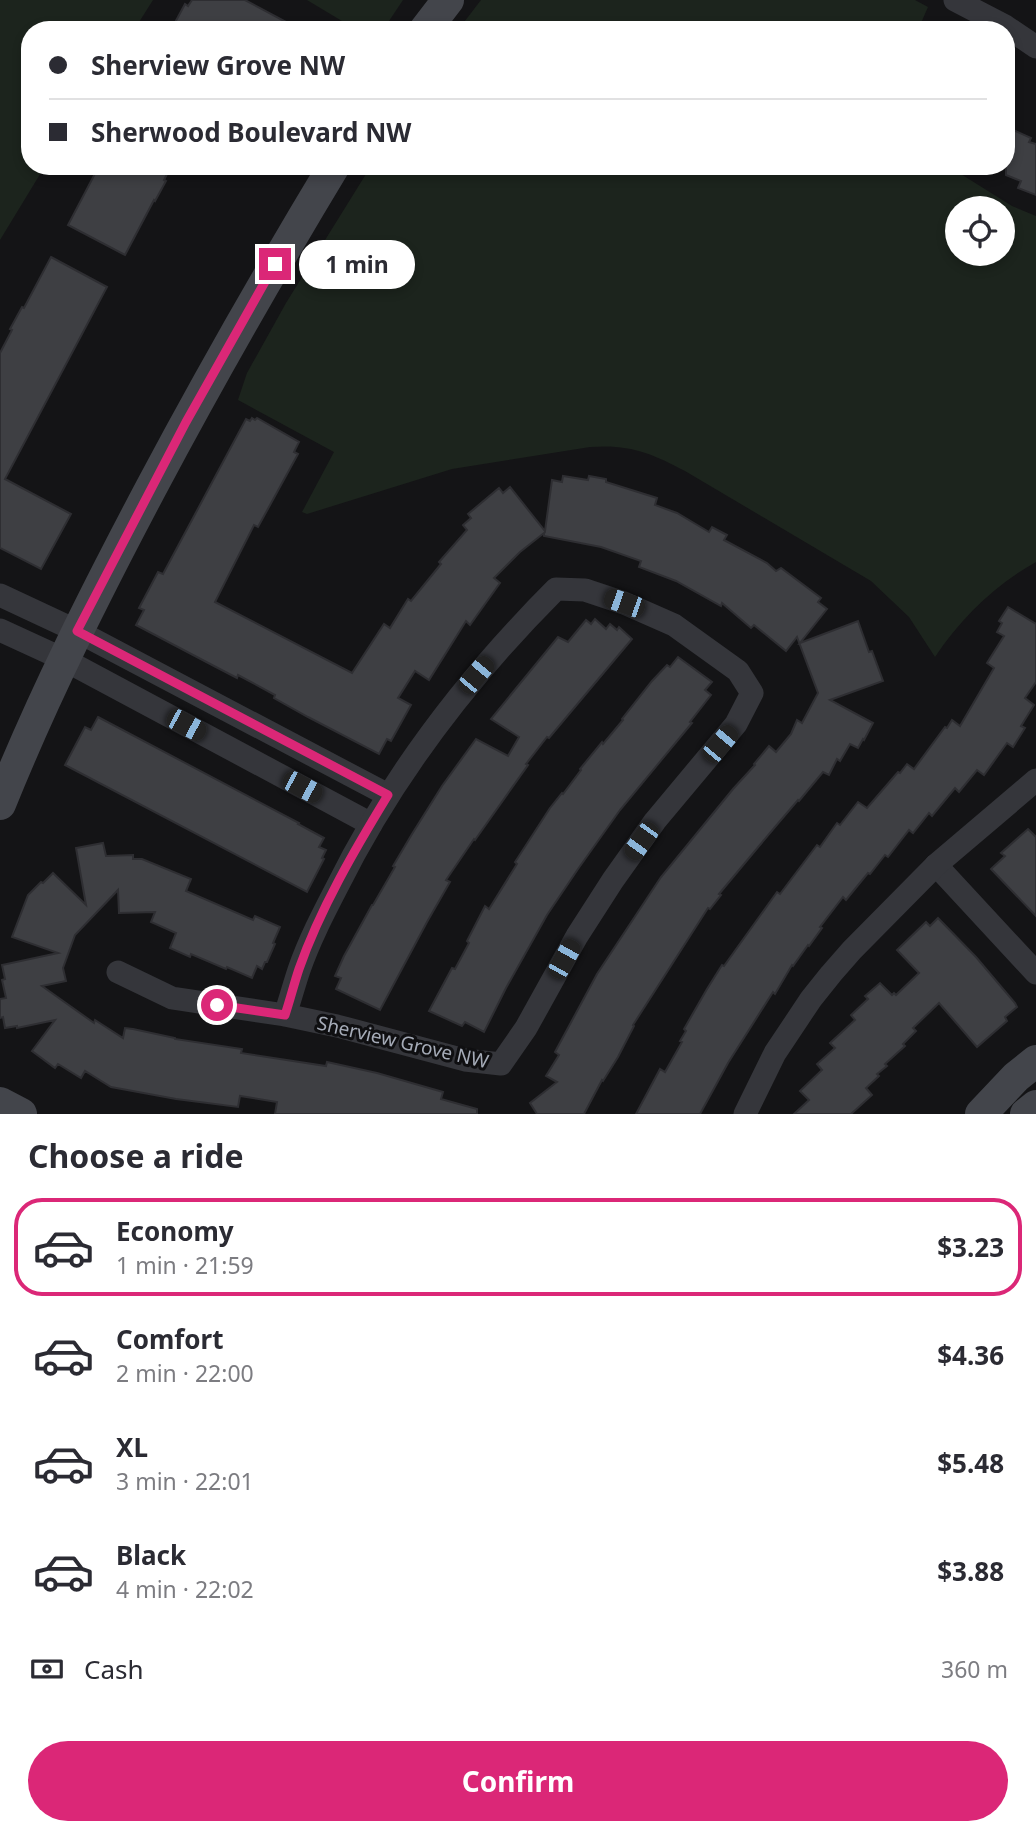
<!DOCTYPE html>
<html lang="en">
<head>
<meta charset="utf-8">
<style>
	body { margin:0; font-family:"Noto Sans",sans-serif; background:#f2f2f3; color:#2b2b33; height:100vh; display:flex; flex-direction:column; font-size:26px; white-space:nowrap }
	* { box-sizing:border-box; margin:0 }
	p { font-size:23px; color:#7c7c81 }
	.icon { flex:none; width:38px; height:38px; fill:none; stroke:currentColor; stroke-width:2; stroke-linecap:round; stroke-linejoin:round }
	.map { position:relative; height:1114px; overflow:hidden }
	.details { display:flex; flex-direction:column; background:#fff; flex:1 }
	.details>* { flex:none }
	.hud { position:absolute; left:21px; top:21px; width:994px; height:154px; border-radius:28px; box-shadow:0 4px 10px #0003; display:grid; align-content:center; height:154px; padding:0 28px; background:#fff }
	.fabs { position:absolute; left:945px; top:196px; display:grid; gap:14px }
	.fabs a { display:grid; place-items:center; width:70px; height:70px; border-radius:50%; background:#fff; box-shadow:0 4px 10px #0003; font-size:35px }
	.end { position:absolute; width:32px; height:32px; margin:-16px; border:9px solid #db2777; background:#fff; box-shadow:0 0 0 4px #fff }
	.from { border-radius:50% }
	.bubble { position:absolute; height:49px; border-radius:24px; background:#fff; box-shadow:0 4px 10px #0003; font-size:23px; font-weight:700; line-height:49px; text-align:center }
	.car { position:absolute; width:21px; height:42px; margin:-21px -10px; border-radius:9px; box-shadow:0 0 5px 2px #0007; background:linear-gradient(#222 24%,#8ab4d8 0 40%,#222 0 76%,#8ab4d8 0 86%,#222 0) }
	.hud b { display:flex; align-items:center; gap:24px; height:66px; font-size:26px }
	.hud b+b { border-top:2px solid #e1e1e2 }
	.hud i { width:18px; height:18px; background:#2b2b33 }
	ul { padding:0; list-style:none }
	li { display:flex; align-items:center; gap:21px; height:98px; margin:0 14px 10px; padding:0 14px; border:4px solid transparent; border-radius:28px }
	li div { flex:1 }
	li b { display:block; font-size:26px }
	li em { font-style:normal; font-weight:700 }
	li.selected { border-color:#db2777 }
	li>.icon { width:63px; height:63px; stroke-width:1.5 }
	h2 { padding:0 28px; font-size:32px; line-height:84px }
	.pay { display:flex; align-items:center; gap:18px; height:77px; padding:0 28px; font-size:26px }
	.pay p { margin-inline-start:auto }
	.cta { display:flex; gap:14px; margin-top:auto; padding:14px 28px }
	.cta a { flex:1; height:80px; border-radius:42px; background:#db2777; color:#fff; font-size:28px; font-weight:700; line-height:80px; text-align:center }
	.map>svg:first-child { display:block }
</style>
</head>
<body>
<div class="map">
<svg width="1036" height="1114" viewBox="0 0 1036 1114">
	<rect width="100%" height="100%" fill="#141416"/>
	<g fill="#1c241d" fill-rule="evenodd">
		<path d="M0,0H153L134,30H30V166H45L0,240Z"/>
		<path d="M307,0H403L383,30H357Z"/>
		<path d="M481,0H915L928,7L918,30H458Z"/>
		<path d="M371,166H948L1012,206L1036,216V562C995,585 961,618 935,657L909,617L871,581L685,471C651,453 630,444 590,447L452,469L307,514L302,512L334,452L238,400L247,373L286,303ZM1003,208V254H957V208Z"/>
	</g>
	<g fill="#3e3f43" stroke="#2e2e32" stroke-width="2">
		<path d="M192,0H245L301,30H171L185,4L188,6Z"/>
		<path d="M1011,129L1031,138L1029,142L1036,144V195L1018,188L1021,181L1006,175V131L1010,132Z"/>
		<path d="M99,166H171L164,180L166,181L155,201L154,200L125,255L68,225Z"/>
		<path d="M51,257L107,287L5,479L71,514L41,569L0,548V353L12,330L10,329L22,307L24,308Z"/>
		<path d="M252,418L255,420L257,418L299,442L294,452L298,454L258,527L254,525L215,602L352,673L384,624L390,628L408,599L411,601L441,564L439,562L467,530L463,525L471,518L468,514L499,488L503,493L510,487L545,531L552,480L562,482L563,476L588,480L589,476L606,479V482L657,498L655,505L677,513L709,532L712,527L727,535L724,540L767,563L776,571L781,568L821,598L818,602L827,609L800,643L858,621L869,652L872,651L883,681L830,700L873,723L864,740L863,739L858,748L850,744L840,761L837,759L829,775L823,772L799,801L798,800L775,827L719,894L721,895L710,909L708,908L633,1025L634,1026L618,1057L603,1081L602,1080L584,1114H537L530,1103L557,1082L546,1076L559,1055L555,1052L597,974L661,877L733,789L755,765L754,764L769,746L776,752L791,734L797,720L802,723L818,693L797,637L786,651L754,625L751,628L722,603L721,606L676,581L639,567L641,561L601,547L544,536V533L520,552L494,578L500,583L470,625L466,621L429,680L415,671L398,698L411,705L391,741L387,739L379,754L308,717L274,698L275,695L238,675L237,678L214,666L136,625L144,610L139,608L158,572L163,574L246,419L250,421Z"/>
		<path d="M1008,607L1036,624V682L1025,698L1034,705L1021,726L1025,728L1013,747L1007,743L984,775L977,770L959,792L955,788L932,816L929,813L913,833L909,830L888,857L885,855L870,874L868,873L846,900L843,897L820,927L822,928L809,946L808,945L793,966L792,965L775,994L773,992L728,1063L700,1114H636L660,1069L665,1072L682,1042L680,1041L686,1031L684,1029L707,989L722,965L724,966L777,892L780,894L817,845L820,847L837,823L840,825L858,802L867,808L898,772L900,773L907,764L914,769L945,727L947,728L952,720L960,726L994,668L987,663L1004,636L997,632L1002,623L999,621Z"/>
		<path d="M595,619L606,629L610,624L617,630L619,627L632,639L549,738L547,737L526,764L528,765L475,840L474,839L446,880L450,882L427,922L380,1010L336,989L341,978L335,976L344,956L372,905H373L395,867L393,866L412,834L442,786L476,739L508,756L519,737L491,719L558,637L568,642L586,620L591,624Z"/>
		<path d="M678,657L712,682L705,690L711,695L690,722L692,723L620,810L578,869L547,915L506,988L484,1032L465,1022L462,1026L429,1011L452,968L455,969L469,943L467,941L485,906L489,909L517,864L515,862L550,808L562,793L563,794L581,770L580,769L602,742L603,744L623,720L622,719L652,681L667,665L670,667Z"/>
		<path d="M98,717L299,823L298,824L324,838L319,847L326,850L322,858L324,859L307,892L65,765L85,727L91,730Z"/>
		<path d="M1028,829L1036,837V916L991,869L1005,856L1001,853Z"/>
		<path d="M103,843L106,856L133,855V859H142L191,879L186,891L253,920L255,916L280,927L273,943L275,944L267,962H265L262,969L257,966L252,978L227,967L226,969L191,954L190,957L170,948L176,933L151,922L155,912L119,913L118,890L75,935L63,968L66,981L42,986L94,1023L95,1020L123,1038L125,1028L133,1029L175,1038V1039L242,1049L241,1053L326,1066L327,1062L377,1073L443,1092L441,1099L477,1109V1114H275L277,1102L240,1096L238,1107L176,1099L111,1087L85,1071L81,1078L58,1064L55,1068L32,1051L55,1020L17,1028V1026L5,1028L3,1017L0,1018V999L6,998L2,980L5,979L2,965L58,953L12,937L28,895L41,882L43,883L53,873L86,905L76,848Z"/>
		<path d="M938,918L976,957L1015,1003L1017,1007L1005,1017L1007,1021L977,1047L939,1003L913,1028L916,1031L903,1044L905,1046L885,1064L887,1066L877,1074L879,1076L866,1088L872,1095L851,1114H794L809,1100L800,1091L822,1070L817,1064L835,1048L830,1043L855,1020L851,1015L868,999L865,996L880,983L892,995L894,993L896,995L919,973L897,950L926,922L930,926Z"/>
	</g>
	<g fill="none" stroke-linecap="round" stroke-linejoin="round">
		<g stroke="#35363b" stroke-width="23">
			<path d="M955,0L1005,26L1036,47"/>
			<path d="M0,595L77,631L388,795"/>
			<path d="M0,630L63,659L371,824"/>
			<path d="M936,865L1036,973"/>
			<path d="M118,972L172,998L285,1015L337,1026L465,1060L501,1064L526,1028L577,936L613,880L655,821L736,724L752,693L738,671L674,625L624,603L585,590L556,589C468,677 392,776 337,887C323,914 309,941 299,970C294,985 290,1000 285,1015"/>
			<path d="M745,1114L775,1053L811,999L831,974L852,950L936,865L1036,780"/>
		</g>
		<g stroke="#43454b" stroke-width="32">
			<path d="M425,30L448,0"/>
			<path d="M0,804C44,695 96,592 151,488C209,379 270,272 334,166"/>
			<path d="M0,1103L21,1114"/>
			<path d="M981,1114L1016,1077L1036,1061"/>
			<path d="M1026,1114L1036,1106"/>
		</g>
	</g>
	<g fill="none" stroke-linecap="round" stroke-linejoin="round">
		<path stroke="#db2777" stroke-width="9" d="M217,1005L285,1015C290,1000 294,984 299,969C320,909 355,849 388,795L77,631L186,422L275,264"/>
	</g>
	<g text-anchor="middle" stroke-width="6" stroke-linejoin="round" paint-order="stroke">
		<g font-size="19" fill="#a5abb7" stroke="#0f0f11">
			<text transform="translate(403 1042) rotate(13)" y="7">Sherview Grove NW</text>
		</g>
	</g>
</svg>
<div class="fabs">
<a><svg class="icon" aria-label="locate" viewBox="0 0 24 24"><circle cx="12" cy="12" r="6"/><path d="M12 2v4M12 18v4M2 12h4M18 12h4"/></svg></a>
</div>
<i class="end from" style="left:217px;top:1005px"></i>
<i class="end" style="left:275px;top:264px"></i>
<div class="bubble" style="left:299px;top:240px;width:116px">1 min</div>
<i class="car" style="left:624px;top:603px;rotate:289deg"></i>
<i class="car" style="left:476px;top:675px;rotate:40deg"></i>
<i class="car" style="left:186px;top:725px;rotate:118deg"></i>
<i class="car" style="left:720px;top:744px;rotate:40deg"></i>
<i class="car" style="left:302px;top:787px;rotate:118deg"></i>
<i class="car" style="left:641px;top:841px;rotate:216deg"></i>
<i class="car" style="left:564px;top:959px;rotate:29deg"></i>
<div class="hud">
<b><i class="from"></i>Sherview Grove NW</b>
<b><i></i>Sherwood Boulevard NW</b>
</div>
</div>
<section class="details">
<h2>Choose a ride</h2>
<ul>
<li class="selected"><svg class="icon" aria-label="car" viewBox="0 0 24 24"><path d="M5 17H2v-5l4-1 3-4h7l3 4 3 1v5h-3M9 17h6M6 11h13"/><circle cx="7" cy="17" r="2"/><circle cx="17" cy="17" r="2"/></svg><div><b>Economy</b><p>1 min · 21:59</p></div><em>$3.23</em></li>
<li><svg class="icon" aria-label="car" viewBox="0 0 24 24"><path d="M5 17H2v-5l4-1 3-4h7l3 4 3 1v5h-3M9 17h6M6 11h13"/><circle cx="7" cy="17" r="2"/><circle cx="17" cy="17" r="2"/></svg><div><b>Comfort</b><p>2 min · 22:00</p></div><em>$4.36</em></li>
<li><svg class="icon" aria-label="car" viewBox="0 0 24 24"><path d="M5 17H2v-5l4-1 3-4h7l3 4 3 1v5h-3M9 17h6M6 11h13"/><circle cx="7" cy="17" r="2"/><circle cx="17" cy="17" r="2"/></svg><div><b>XL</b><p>3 min · 22:01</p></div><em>$5.48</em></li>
<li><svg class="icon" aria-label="car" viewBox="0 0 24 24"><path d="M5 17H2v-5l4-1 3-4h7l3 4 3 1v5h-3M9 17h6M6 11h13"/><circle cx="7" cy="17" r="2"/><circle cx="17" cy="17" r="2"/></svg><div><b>Black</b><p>4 min · 22:02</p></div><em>$3.88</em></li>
</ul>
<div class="pay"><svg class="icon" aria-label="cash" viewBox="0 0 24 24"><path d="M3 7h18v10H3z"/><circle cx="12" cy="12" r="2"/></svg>Cash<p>360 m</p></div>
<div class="cta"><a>Confirm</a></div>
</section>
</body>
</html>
